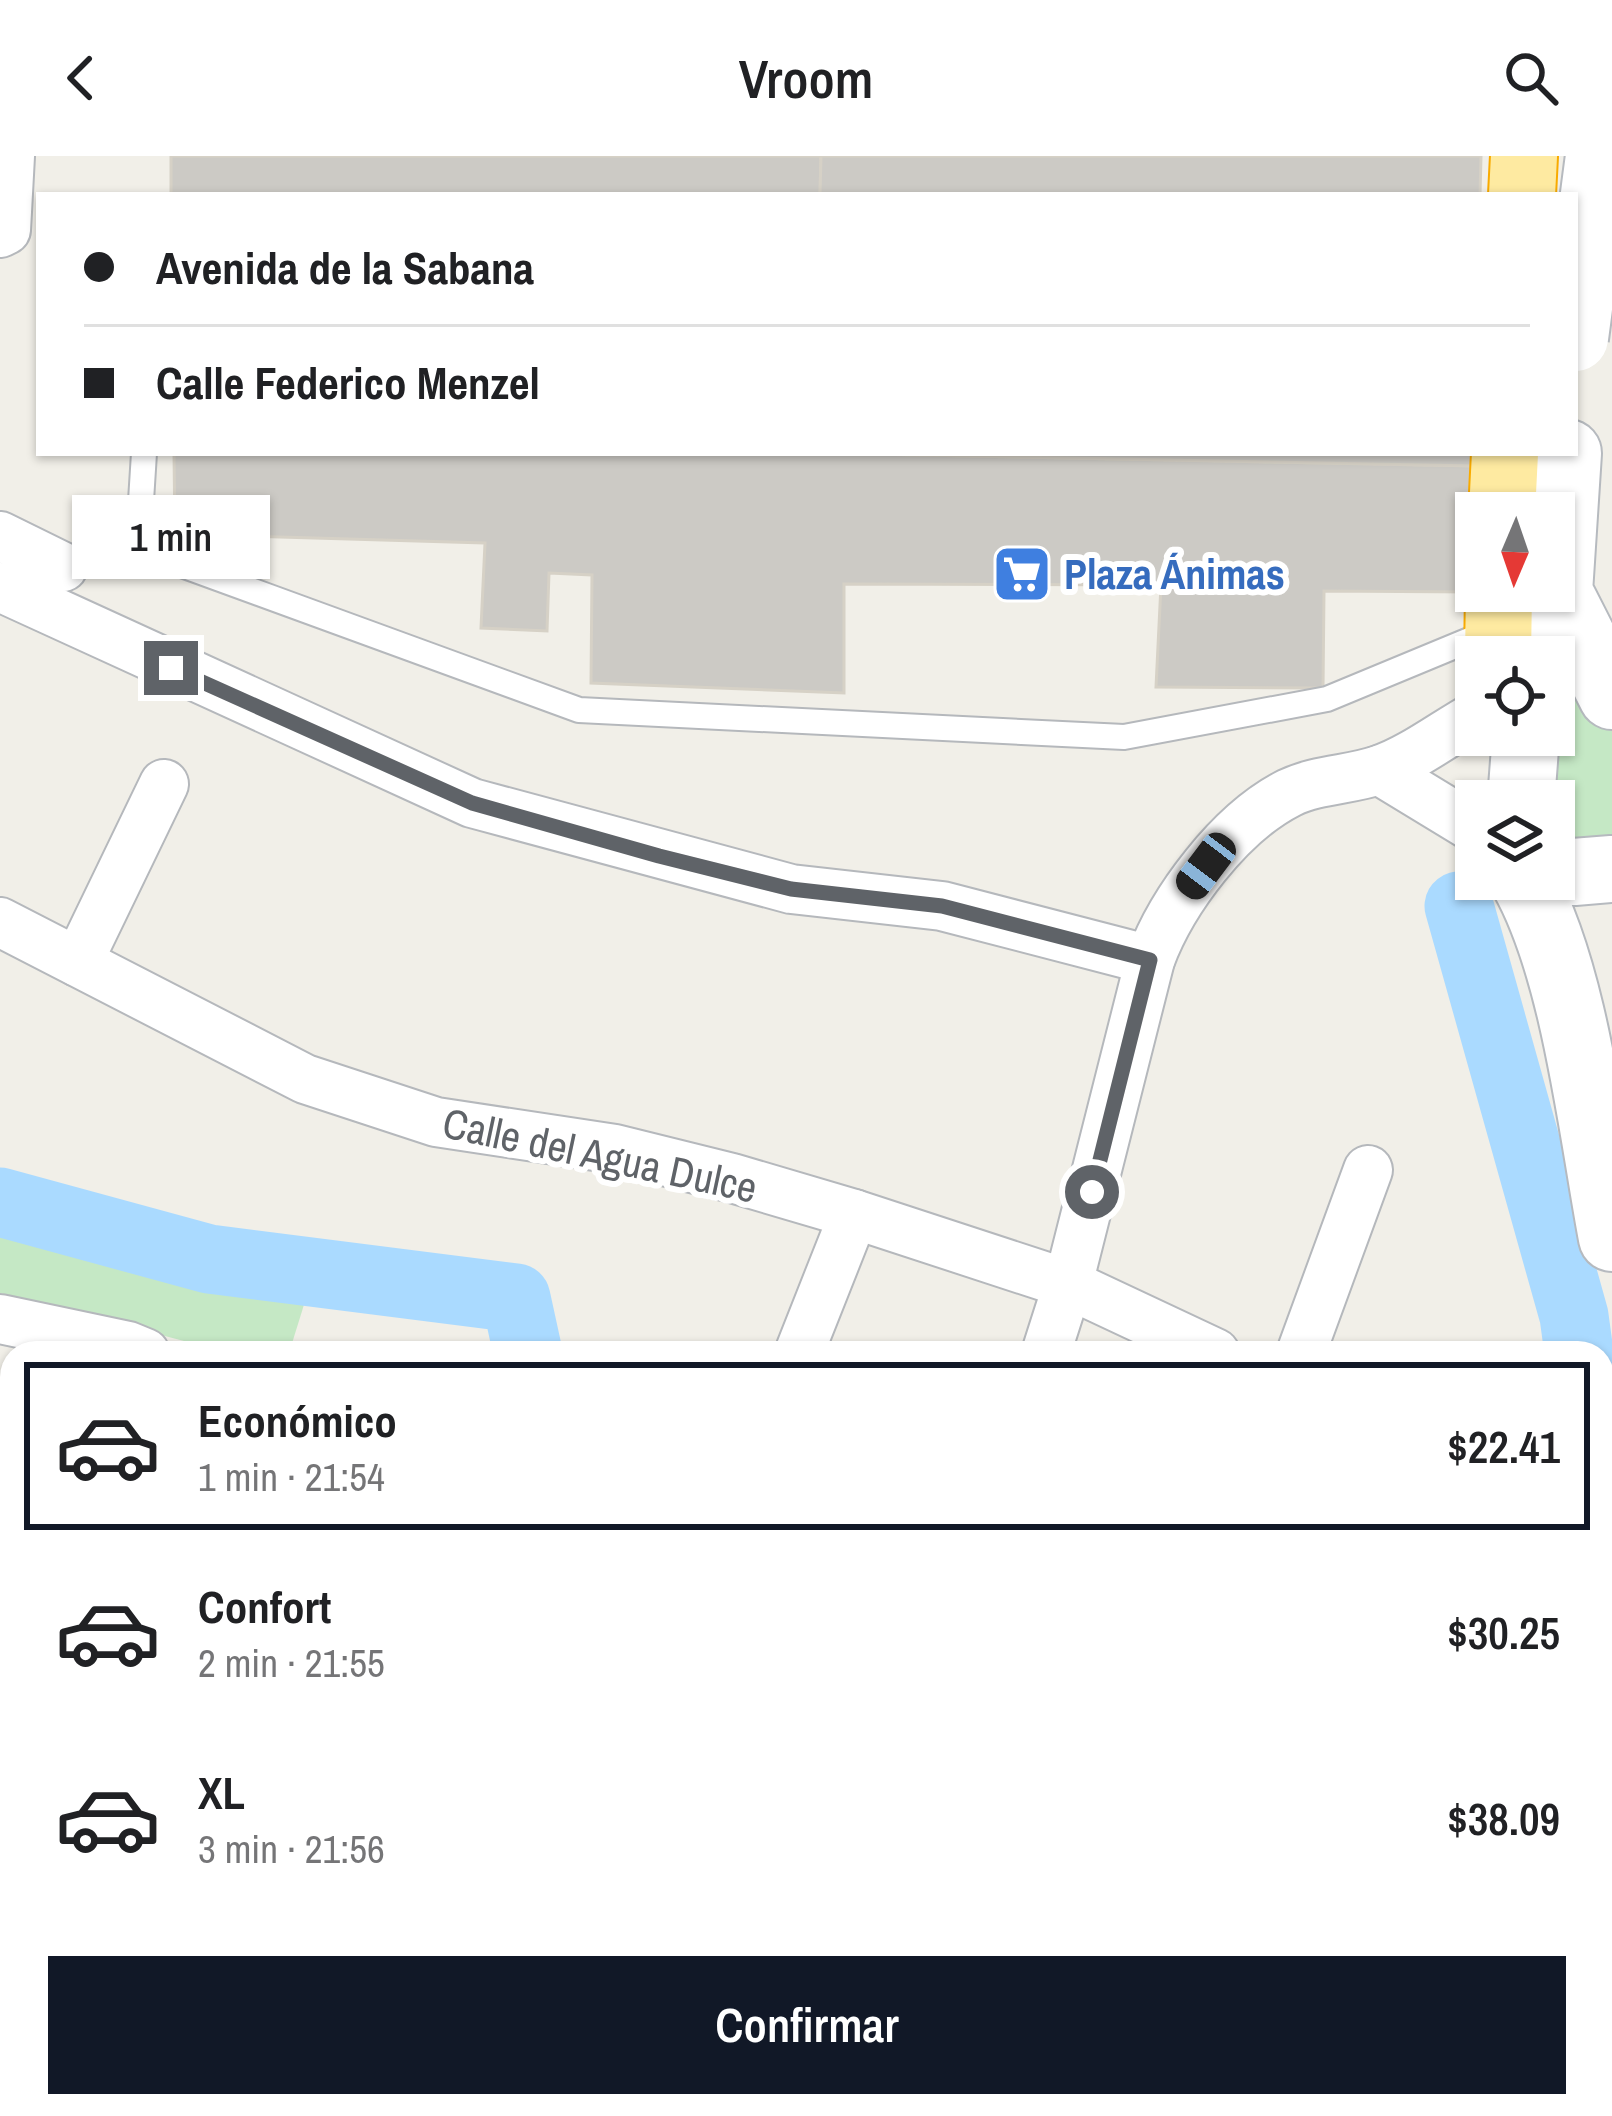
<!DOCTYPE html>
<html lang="es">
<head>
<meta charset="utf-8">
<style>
	body { margin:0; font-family:"Archivo Narrow",sans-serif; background:#f2f2f2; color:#202124; height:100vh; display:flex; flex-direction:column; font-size:45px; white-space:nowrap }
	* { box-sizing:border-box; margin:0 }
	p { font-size:39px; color:#757577 }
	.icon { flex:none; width:66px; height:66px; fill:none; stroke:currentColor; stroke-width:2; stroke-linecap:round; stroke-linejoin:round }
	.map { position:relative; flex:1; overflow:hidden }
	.side { position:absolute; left:0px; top:1185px; width:1614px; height:777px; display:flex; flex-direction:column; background:#fff; border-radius:36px 36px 0 0; box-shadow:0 3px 9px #0004 }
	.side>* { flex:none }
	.banner { position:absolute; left:36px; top:36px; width:1542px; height:264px; border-radius:0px; box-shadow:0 3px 9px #0004; display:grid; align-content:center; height:264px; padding:0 48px; background:#fff }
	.needle { width:78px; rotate:182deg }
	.fabs { position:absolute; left:1455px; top:336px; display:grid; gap:24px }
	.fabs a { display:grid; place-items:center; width:120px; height:120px; border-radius:0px; background:#fff; box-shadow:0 3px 9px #0004; font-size:60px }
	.end { position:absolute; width:54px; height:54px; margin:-27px; border:15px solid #5f6368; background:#fff; box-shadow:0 0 0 6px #fff }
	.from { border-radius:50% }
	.bubble { position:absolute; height:84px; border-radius:0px; background:#fff; box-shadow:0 3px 9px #0004; font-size:39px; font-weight:600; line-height:84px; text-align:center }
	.car { position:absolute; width:36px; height:72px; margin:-36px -18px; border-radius:15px; box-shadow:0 0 9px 3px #0007; background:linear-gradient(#222 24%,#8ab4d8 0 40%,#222 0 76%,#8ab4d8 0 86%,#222 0) }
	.banner b { display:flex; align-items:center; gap:42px; height:114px; font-size:45px }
	.banner b+b { border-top:3px solid #e0e0e0 }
	.banner i { width:30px; height:30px; background:#202124 }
	ul { padding:21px 0 0; list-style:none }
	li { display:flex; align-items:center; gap:36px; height:168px; margin:0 24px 18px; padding:0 24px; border:6px solid transparent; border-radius:0px }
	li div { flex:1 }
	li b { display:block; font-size:45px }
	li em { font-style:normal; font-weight:600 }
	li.current { border-color:#111827 }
	li>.icon { width:108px; height:108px; stroke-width:1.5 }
	.action { display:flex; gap:24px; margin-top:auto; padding:24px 48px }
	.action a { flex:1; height:138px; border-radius:0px; background:#111827; color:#fff; font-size:48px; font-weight:600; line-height:138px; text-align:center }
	header { display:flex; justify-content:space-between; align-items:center; height:156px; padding:0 48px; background:#fff; font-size:54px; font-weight:600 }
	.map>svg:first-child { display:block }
</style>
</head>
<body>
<header><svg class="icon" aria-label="back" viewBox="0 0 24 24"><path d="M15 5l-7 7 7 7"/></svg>Vroom<svg class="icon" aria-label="search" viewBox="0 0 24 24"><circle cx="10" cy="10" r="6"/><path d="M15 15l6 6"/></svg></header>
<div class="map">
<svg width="1612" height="1960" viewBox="0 0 1612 1960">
	<rect width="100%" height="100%" fill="#f1efe8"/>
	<g fill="#c5e8c5">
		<path d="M1564,484L1612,568V689L1554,690V514Z"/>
		<path d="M0,1057L307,1139L289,1197H230L0,1137Z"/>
	</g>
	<path fill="#aadaff" d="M1612,1817V1960H791L819,1950H1602V1824Z"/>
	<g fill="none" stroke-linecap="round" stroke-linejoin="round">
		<g stroke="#aadaff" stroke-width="69">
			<path d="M1459,750L1574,1160L1579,1197"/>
			<path d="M0,1046L209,1103L516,1142L528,1197"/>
		</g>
	</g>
	<g fill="#cccac5" stroke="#d6d1c6" stroke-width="3">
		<path d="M171,0H821L820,39H171Z"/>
		<path d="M821,0H1481L1480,39H820Z"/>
		<path d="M174,297H818L1477,310L1474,436L1324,435L1323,532L1156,531L1161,429L844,428V537L591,527L592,419L549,417L547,475L481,472L485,387L175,378Z"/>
		<path d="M818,297H1477V310Z"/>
	</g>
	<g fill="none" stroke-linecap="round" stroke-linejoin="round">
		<g stroke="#b5b8bc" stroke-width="28">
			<path id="service" d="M144,297L138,393L579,554L1124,581L1327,543L1496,473"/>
		</g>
		<g stroke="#b5b8bc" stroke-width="52">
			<g id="minor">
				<path d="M0,77L6,74L10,0"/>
				<path d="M0,380L63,411"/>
				<path d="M0,431L472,647L791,733L942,750L1150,804"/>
				<path d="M1379,614L1476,673"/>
				<path d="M0,766L305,923L436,966L615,993L732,1022L854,1058L1068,1128L1215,1197"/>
				<path d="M78,806L164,628"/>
				<path d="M0,1163L128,1190L145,1197"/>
				<path d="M799,1197L854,1058"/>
				<path d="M1046,1197L1068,1128L1150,804C1172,744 1230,667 1289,637C1318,623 1350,624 1379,614C1412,603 1445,577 1476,560"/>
				<path d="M1301,1197L1368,1014"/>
				<path d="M68,1960L73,1950"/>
			</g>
		</g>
		<g stroke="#b6babf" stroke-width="70">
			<g id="secondary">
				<path d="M1568,297L1559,436L1612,540"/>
				<path d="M1533,501L1535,473"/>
				<path d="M1521,645L1526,579"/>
				<path d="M1554,713L1574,716L1612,713"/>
				<path d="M1523,723C1575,815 1592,976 1612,1082"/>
				<path d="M1602,1416L1612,1399"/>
				<path d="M0,1476L12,1479"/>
				<path d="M1602,1526L1612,1517"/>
				<path d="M0,1535L12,1538"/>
				<path d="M817,1960L818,1950"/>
			</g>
		</g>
		<g stroke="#f9ab00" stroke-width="70">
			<g id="trunk">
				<path d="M1522,39L1524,0"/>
				<path d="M1502,357L1505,297"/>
				<path d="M1498,501L1499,435"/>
			</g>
		</g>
		<use href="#service" stroke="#fff" stroke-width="24"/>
		<use href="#minor" stroke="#fff" stroke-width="48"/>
		<use href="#secondary" stroke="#fff" stroke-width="66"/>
		<use href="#trunk" stroke="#feeaa1" stroke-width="66"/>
		<g stroke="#b6babf" stroke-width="70" stroke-linecap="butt">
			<path id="secondary-bridge" d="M1575,182L1599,0"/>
		</g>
		<use href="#secondary-bridge" stroke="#fff" stroke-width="66"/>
	</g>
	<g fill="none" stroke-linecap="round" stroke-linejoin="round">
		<path stroke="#5f6368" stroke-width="15" d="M171,512L472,647L659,700L791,733L942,750L1150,804L1092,1036"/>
	</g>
	<defs>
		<g id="supermarket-square" transform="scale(3)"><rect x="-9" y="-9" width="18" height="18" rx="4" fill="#3f7fe0" stroke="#fff"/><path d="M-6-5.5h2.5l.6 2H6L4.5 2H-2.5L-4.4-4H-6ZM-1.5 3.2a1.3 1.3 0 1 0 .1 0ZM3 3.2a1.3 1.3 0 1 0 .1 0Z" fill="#fff"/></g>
	</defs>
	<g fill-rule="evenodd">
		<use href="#supermarket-square" x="1022" y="418"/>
	</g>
	<g text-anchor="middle" stroke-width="12" stroke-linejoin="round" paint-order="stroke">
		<g font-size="42" font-weight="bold" fill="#366cbe" stroke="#fff" text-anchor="start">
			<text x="1064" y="433">Plaza Ánimas</text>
		</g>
		<g font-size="42" fill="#5f6368" stroke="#fff">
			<text transform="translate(600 999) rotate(12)" y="15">Calle del Agua Dulce</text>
		</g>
	</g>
</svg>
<div class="fabs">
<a><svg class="needle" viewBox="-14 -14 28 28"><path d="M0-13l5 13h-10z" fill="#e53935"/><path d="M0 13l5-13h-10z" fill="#757577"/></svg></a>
<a><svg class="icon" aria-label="locate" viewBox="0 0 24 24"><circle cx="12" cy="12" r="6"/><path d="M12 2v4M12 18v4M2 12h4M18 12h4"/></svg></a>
<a><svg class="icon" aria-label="layers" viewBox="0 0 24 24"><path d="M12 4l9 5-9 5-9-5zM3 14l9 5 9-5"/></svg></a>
</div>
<i class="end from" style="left:1092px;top:1036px"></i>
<i class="end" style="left:171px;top:512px"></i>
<div class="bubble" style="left:72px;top:339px;width:198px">1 min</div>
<i class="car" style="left:1206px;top:710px;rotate:217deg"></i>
<div class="banner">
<b><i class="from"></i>Avenida de la Sabana</b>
<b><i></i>Calle Federico Menzel</b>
</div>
<section class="side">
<ul>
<li class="current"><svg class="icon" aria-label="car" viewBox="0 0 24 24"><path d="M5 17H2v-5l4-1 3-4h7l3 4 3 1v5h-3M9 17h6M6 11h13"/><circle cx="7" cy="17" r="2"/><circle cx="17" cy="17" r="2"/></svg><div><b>Económico</b><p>1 min · 21:54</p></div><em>$22.41</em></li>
<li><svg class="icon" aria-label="car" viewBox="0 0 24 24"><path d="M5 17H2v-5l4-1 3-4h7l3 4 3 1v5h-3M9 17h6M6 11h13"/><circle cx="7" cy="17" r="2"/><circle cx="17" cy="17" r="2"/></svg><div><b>Confort</b><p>2 min · 21:55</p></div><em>$30.25</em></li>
<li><svg class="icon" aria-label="car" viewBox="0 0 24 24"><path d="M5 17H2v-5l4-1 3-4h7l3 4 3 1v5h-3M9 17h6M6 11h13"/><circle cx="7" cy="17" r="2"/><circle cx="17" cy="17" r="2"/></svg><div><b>XL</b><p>3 min · 21:56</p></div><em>$38.09</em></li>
</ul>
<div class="action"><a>Confirmar</a></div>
</section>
</div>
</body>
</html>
